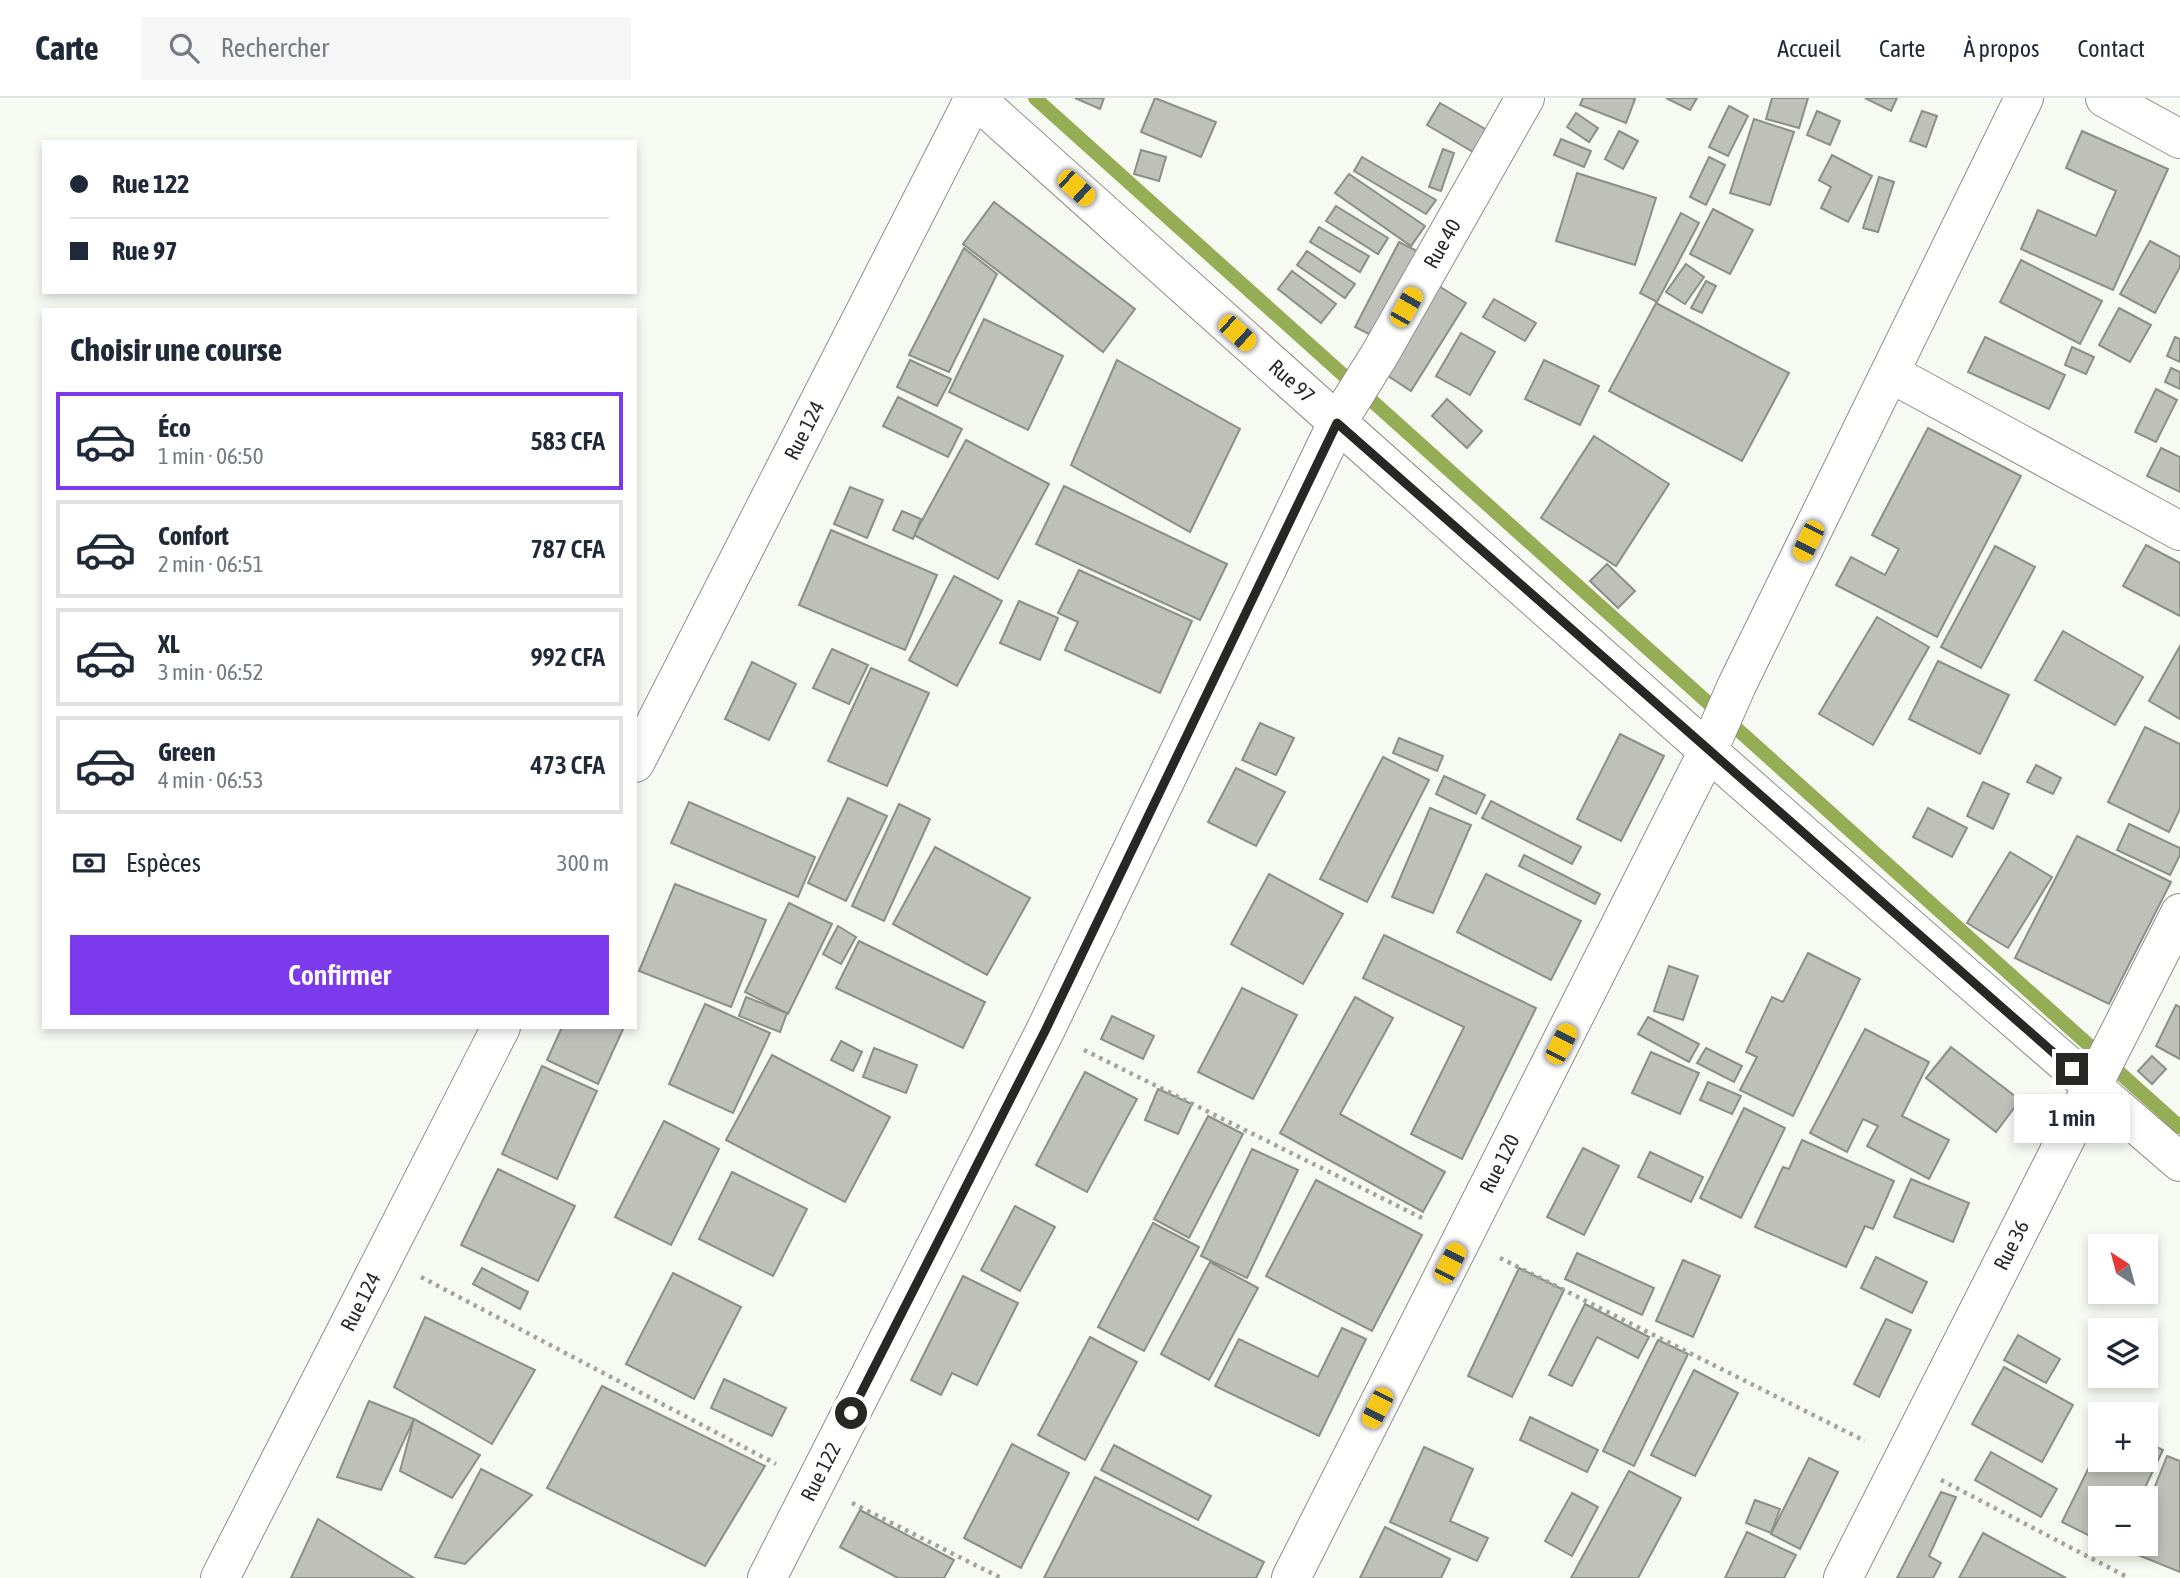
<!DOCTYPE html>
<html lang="fr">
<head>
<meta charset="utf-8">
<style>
	body { margin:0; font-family:"Asap Condensed",sans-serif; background:#f6f6f7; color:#1f2937; height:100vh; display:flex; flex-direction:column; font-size:26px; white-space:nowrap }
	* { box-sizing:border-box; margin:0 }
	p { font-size:23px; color:#747a83 }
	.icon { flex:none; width:38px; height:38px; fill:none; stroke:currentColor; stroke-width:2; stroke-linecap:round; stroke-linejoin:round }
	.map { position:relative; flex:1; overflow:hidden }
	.panel { position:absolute; left:42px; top:210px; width:595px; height:721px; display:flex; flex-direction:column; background:#fff; border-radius:0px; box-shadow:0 4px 10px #0003 }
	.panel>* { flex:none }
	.hud { position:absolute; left:42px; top:42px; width:595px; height:154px; border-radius:0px; box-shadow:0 4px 10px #0003; display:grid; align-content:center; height:154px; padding:0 28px; background:#fff }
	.needle { width:46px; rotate:324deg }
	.controls { position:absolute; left:2088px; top:1136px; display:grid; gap:14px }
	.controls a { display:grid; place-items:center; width:70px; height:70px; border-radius:0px; background:#fff; box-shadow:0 4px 10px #0003; font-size:35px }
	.end { position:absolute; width:32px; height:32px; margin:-16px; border:9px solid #272825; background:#fff; box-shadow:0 0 0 4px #fff }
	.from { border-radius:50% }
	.bubble { position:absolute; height:49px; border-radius:0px; background:#fff; box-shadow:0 4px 10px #0003; font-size:23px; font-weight:600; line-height:49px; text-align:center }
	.car { position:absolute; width:21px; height:42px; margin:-21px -10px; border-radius:9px; box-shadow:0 0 5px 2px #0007; background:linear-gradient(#f5c518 24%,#345 0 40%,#f5c518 0 76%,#345 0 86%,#f5c518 0) }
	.hud b { display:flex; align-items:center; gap:24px; height:66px; font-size:26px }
	.hud b+b { border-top:2px solid #e0e1e3 }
	.hud i { width:18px; height:18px; background:#1f2937 }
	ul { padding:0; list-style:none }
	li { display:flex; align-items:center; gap:21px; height:98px; margin:0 14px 10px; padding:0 14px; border:4px solid #e0e1e3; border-radius:0px }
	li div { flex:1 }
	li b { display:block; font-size:26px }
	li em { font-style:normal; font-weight:600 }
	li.selected { border-color:#7c3aed }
	li>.icon { width:63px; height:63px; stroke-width:1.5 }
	h2 { padding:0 28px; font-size:32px; line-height:84px }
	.pay { display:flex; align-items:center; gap:18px; height:77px; padding:0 28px; font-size:26px }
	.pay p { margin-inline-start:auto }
	.action { display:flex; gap:14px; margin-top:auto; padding:14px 28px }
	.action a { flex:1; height:80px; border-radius:0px; background:#7c3aed; color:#fff; font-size:28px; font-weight:600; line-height:80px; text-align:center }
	header { display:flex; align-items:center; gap:42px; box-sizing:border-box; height:98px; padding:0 35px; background:#fff; border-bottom:2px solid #e0e1e3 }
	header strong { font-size:33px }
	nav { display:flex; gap:38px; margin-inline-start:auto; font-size:24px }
	.search { width:490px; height:63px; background:#f6f6f7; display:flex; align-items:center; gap:18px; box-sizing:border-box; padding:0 24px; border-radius:0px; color:#747a83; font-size:26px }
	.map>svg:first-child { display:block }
</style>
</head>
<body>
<header>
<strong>Carte</strong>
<div class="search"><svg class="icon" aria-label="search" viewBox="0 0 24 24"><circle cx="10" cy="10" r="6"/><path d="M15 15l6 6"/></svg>Rechercher</div>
<nav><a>Accueil</a><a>Carte</a><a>À propos</a><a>Contact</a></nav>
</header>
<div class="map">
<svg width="2180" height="1480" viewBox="0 0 2180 1480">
	<rect width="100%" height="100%" fill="#f7faf2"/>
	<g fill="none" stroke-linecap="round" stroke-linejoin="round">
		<path stroke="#95ae55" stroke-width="14" d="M1035,0L2180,1029"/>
	</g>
	<g fill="#bec0b9" stroke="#8c8e88" stroke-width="2">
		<path d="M1075,0H1104L1100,11Z"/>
		<path d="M1155,0L1216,24L1201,59L1141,34Z"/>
		<path d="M1583,0H1632L1635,1L1626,25L1580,7Z"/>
		<path d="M1666,0H1697L1690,12Z"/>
		<path d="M1772,0H1808L1799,30L1766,21Z"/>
		<path d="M1865,0H1897L1891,13Z"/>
		<path d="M1440,5L1487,32L1473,54L1427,27Z"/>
		<path d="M1729,8L1748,18L1728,58L1709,49Z"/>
		<path d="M1817,13L1840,23L1830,47L1807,37Z"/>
		<path d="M1922,13L1937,18L1926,49L1910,43Z"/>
		<path d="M1576,15L1598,30L1589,44L1567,29Z"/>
		<path d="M1754,21L1794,34L1770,107L1730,95Z"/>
		<path d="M1619,33L1638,43L1623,71L1605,61Z"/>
		<path d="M2082,33L2168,71L2113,192L2021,151L2038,112L2096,138L2116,93L2066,70Z"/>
		<path d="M1561,41L1591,53L1584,69L1554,57Z"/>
		<path d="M1443,51L1454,55L1441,93L1429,89Z"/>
		<path d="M1141,52L1166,59L1159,83L1134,76Z"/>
		<path d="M1832,57L1872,78L1848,124L1821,110L1831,89L1819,82Z"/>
		<path d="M1362,59L1436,102L1426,116L1354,73Z"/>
		<path d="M1709,59L1725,67L1706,107L1690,99Z"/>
		<path d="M1577,75L1656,100L1635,167L1556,143Z"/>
		<path d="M1349,76L1425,128L1411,148L1335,95Z"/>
		<path d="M1879,79L1894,84L1878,134L1863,130Z"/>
		<path d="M994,104L1135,211L1103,254L963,146Z"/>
		<path d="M1336,108L1388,140L1378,156L1326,123Z"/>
		<path d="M1713,111L1753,132L1730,176L1690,156Z"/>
		<path d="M1681,115L1699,125L1657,204L1640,195Z"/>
		<path d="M1319,129L1369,158L1360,174L1310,144Z"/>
		<path d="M2150,143L2180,159V169L2155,215L2120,196Z"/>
		<path d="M1399,144L1421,155L1377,240L1355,229Z"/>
		<path d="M964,150L997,176L949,274L909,257Z"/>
		<path d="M1307,153L1355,186L1345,200L1297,167Z"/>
		<path d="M2021,162L2102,203L2080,246L2000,204Z"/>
		<path d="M1686,166L1704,179L1685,206L1666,194Z"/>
		<path d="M1292,173L1336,206L1321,225L1278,191Z"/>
		<path d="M1706,183L1716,188L1702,215L1691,210Z"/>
		<path d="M1434,185L1466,205L1411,293L1379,272Z"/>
		<path d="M1494,201L1536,225L1525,243L1483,219Z"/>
		<path d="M1656,205L1789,275L1742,363L1609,293Z"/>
		<path d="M2119,210L2151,227L2130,264L2099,247Z"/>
		<path d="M984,221L1063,258L1028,332L949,294Z"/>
		<path d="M1461,235L1495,254L1470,297L1436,278Z"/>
		<path d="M1985,239L2065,277L2049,311L1968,274Z"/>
		<path d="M2175,239L2180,241V264L2167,258Z"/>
		<path d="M2072,249L2094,259L2086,276L2065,267Z"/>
		<path d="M910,262L951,281L937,308L897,289Z"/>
		<path d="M1117,262L1240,331L1190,434L1071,367Z"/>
		<path d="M1544,262L1599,288L1580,327L1525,301Z"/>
		<path d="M2171,270L2180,274V291L2165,284Z"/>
		<path d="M2156,291L2177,302L2156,344L2135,334Z"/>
		<path d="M898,299L962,331L948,359L883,328Z"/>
		<path d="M1447,301L1482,333L1467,350L1432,318Z"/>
		<path d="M1928,330L2021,378L1937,539L1836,487L1851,459L1885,477L1899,451L1872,437Z"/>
		<path d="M1594,338L1669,386L1616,468L1541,420Z"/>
		<path d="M966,342L1049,386L998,481L914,437Z"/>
		<path d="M2161,350L2180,359V394L2147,378Z"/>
		<path d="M1064,388L1227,466L1200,522L1036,446Z"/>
		<path d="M850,389L883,402L867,440L834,426Z"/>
		<path d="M902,413L921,421L913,441L893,432Z"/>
		<path d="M831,432L937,477L905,552L799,507Z"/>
		<path d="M2146,447L2180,465V518L2123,488Z"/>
		<path d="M1995,448L2035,469L1981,570L1941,549Z"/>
		<path d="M1607,466L1635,493L1618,510L1590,483Z"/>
		<path d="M1079,472L1192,523L1160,595L1065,552L1078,524L1058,515Z"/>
		<path d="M954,478L1002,503L957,588L909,562Z"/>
		<path d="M1019,503L1058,520L1040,562L1000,545Z"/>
		<path d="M1877,519L1929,549L1873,647L1819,616Z"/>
		<path d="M2063,533L2143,579L2115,627L2035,582Z"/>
		<path d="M2180,548V621L2149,603Z"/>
		<path d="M832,551L868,567L849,606L813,590Z"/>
		<path d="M1938,563L2009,597L1980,656L1909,621Z"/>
		<path d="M752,564L796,586L769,642L725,621Z"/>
		<path d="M871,570L929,595L887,688L828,663Z"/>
		<path d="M1260,625L1294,640L1276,677L1242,662Z"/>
		<path d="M2145,629L2180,646V711L2169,734L2108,704Z"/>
		<path d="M1620,636L1664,658L1621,743L1577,721Z"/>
		<path d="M1399,640L1443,658L1437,673L1393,655Z"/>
		<path d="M1383,659L1429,682L1367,804L1320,781Z"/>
		<path d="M2036,667L2061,680L2053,696L2027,684Z"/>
		<path d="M1236,670L1285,694L1256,748L1208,724Z"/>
		<path d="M1444,678L1485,697L1476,716L1436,696Z"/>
		<path d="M1983,684L2009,696L1993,731L1967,718Z"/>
		<path d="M848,700L887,718L846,803L808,785Z"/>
		<path d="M1491,703L1581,749L1572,766L1482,720Z"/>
		<path d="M689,704L815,759L798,799L671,745Z"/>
		<path d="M899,706L930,721L884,823L852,808Z"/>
		<path d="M1430,710L1471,727L1433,815L1392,799Z"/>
		<path d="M1928,710L1967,730L1952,759L1913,739Z"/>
		<path d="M2129,726L2180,750V757L2170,777L2117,752Z"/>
		<path d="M2077,738L2171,784L2109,906L2015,860Z"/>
		<path d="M935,749L1030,800L987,877L893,826Z"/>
		<path d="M2010,754L2052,779L2008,850L1967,825Z"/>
		<path d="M1524,757L1600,796L1595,806L1519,768Z"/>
		<path d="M1269,776L1343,816L1303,886L1231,846Z"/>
		<path d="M1486,776L1581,823L1551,882L1457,834Z"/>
		<path d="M675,786L766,822L731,909L639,873Z"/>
		<path d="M789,805L832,826L788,916L745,894Z"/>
		<path d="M838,828L856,839L841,866L823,856Z"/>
		<path d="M1384,837L1536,910L1462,1061L1411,1036L1464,929L1363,880Z"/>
		<path d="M859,843L985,904L963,950L836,890Z"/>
		<path d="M1808,855L1860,881L1793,1018L1740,992L1757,959L1746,954L1772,899L1783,904Z"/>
		<path d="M1669,868L1698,878L1683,922L1654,913Z"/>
		<path d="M1242,890L1297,917L1253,1001L1198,974Z"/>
		<path d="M746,899L787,915L780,934L739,918Z"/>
		<path d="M1355,899L1393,920L1340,1016L1445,1074L1423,1114L1280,1035Z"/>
		<path d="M705,906L770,935L733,1015L669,986Z"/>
		<path d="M2176,907L2180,909V961L2156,948Z"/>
		<path d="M1112,918L1154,938L1143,961L1101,941Z"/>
		<path d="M1648,919L1699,946L1689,964L1638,936Z"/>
		<path d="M562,929H624L598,986L547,962Z"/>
		<path d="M1865,931L1929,964L1902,1018L1949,1042L1929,1081L1867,1048L1878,1028L1863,1021L1847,1054L1810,1035Z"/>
		<path d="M841,943L862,954L853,973L831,962Z"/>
		<path d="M1951,949L2020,1002L1996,1034L1926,980Z"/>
		<path d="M874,950L917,967L906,995L863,979Z"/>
		<path d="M1706,950L1742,968L1734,984L1697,965Z"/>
		<path d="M1651,954L1699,975L1680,1016L1632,995Z"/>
		<path d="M772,957L890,1019L845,1104L726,1042Z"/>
		<path d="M2152,958L2166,971L2152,986L2138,973Z"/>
		<path d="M542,968L597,993L557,1081L502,1056Z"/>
		<path d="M1085,974L1137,1001L1087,1094L1036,1067Z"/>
		<path d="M1708,984L1741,998L1732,1016L1700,1002Z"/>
		<path d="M1158,991L1192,1006L1178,1036L1145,1022Z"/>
		<path d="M1744,1010L1785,1030L1741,1120L1700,1100Z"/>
		<path d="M1208,1018L1243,1036L1189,1140L1154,1121Z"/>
		<path d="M664,1023L719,1051L671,1147L615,1119Z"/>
		<path d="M1802,1042L1894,1083L1873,1131L1865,1128L1846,1169L1755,1129L1783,1069L1789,1071Z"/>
		<path d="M1583,1050L1619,1068L1584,1137L1547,1119Z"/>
		<path d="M1252,1051L1298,1072L1247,1180L1201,1158Z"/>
		<path d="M1650,1054L1703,1079L1691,1104L1638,1079Z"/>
		<path d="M498,1071L575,1108L538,1183L461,1147Z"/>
		<path d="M732,1074L807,1111L773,1178L699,1141Z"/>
		<path d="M1911,1081L1969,1105L1953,1144L1894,1119Z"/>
		<path d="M1316,1082L1422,1137L1372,1233L1266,1178Z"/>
		<path d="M1015,1108L1055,1129L1020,1193L981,1172Z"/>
		<path d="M1153,1125L1199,1149L1144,1253L1098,1229Z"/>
		<path d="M1577,1155L1654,1190L1642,1217L1565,1181Z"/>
		<path d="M1876,1159L1927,1184L1912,1215L1861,1190Z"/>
		<path d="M1683,1162L1720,1178L1693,1239L1656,1223Z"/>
		<path d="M1210,1164L1258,1190L1209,1282L1161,1256Z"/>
		<path d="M482,1170L528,1194L520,1211L473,1186Z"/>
		<path d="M1519,1170L1564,1192L1512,1299L1468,1278Z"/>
		<path d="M673,1175L741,1209L694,1301L626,1266Z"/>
		<path d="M963,1178L1018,1205L977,1287L952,1275L941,1297L911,1282Z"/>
		<path d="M1585,1206L1649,1239L1638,1260L1597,1239L1572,1288L1549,1277Z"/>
		<path d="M425,1219L535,1272L492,1346L394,1289Z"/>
		<path d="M1886,1221L1911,1232L1879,1299L1854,1286Z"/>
		<path d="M1342,1230L1366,1241L1319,1338L1215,1288L1239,1241L1318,1279Z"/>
		<path d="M2018,1237L2060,1261L2046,1285L2004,1262Z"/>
		<path d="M1090,1239L1137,1264L1085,1362L1038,1337Z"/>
		<path d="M1658,1242L1688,1256L1634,1368L1603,1353Z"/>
		<path d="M2004,1269L2073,1307L2042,1364L1972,1326Z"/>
		<path d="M1694,1272L1738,1295L1695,1378L1651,1357Z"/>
		<path d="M724,1281L786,1310L772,1338L711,1310Z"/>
		<path d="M602,1288L765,1368L705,1468L547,1390Z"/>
		<path d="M369,1303L414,1321L381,1392L337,1379Z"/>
		<path d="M1530,1319L1598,1352L1587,1374L1520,1342Z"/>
		<path d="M414,1321L480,1357L452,1400L400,1373Z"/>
		<path d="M2146,1344L2163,1352L2140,1400H2100V1443L2062,1424L2100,1347V1362H2146Z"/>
		<path d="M1012,1346L1069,1375L1021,1470L964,1440Z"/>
		<path d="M1114,1347L1211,1398L1198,1422L1101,1372Z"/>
		<path d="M1424,1349L1473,1371L1450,1423L1488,1440L1477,1463L1390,1424Z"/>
		<path d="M1991,1354L2057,1391L2041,1419L1975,1382Z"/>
		<path d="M2167,1358L2180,1363V1474L2128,1453L2131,1446H2146V1411Z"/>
		<path d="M1809,1360L1838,1374L1800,1451L1771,1436Z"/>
		<path d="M481,1371L532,1397L465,1466L435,1459Z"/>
		<path d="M1629,1373L1681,1400L1638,1480H1571Z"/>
		<path d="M1095,1379L1264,1464L1256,1480H1044Z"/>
		<path d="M1941,1394L1956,1399L1929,1458L1941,1465L1933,1480H1897Z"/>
		<path d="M1572,1395L1598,1409L1572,1458L1545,1443Z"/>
		<path d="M1755,1402L1780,1411L1771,1435L1746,1425Z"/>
		<path d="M860,1412L954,1462L944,1480H898L840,1449Z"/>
		<path d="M318,1421L414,1480H291Z"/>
		<path d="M1385,1429L1450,1461L1441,1480H1360Z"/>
		<path d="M1747,1434L1796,1457L1784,1480H1725Z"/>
		<path d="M1983,1435L2066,1480H1959Z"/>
	</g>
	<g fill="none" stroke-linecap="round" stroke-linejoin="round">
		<g stroke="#8d8f88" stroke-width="40">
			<g id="street">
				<path id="s1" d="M975,0C1374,358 1774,715 2180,1064"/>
				<path d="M2105,0L2180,41"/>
				<path d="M1890,275L2180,433"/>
				<path id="s2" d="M635,665L974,0"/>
				<path id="s3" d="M220,1480L501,929"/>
				<path id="s4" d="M767,1480L1045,933L1337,325L1380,256L1525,0"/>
				<path id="s5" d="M1291,1480L1708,653L1737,587L2024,0"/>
				<path id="s6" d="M1843,1480L2180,815"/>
			</g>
		</g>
		<g stroke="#a2a49e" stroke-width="4.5" stroke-dasharray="3.5 5" stroke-linecap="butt">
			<path d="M1084,952L1424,1121"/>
			<path d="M1500,1160L1865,1343"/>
			<path d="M421,1179L776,1366"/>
			<path d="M1941,1382L2129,1480"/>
			<path d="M852,1405L1001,1480"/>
		</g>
		<use href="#street" stroke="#fff" stroke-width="38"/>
	</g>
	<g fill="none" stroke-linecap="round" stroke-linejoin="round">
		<path stroke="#272825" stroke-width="9" d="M851,1315L1045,933L1337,325L2072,971"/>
	</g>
	<g text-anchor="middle" stroke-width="5" stroke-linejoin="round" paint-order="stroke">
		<g font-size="21" fill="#272825" stroke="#fff">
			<text dy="7" stroke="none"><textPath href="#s4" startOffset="1496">Rue 40</textPath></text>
			<text dy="7" stroke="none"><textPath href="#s1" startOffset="425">Rue 97</textPath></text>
			<text dy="7" stroke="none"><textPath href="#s2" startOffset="373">Rue 124</textPath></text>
			<text dy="7" stroke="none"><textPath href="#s5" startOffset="464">Rue 120</textPath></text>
			<text dy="7" stroke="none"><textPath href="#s6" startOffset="373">Rue 36</textPath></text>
			<text dy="7" stroke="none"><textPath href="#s3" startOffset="310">Rue 124</textPath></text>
			<text dy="7" stroke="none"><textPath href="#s4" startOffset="119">Rue 122</textPath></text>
		</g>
	</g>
</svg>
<div class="controls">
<a><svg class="needle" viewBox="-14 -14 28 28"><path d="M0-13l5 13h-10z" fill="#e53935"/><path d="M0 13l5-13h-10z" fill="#747a83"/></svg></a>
<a><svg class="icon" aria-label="layers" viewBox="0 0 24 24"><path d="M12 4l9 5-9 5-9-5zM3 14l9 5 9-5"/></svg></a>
<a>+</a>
<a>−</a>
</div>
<i class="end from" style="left:851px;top:1315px"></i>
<i class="end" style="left:2072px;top:971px"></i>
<div class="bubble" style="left:2014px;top:996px;width:116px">1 min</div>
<i class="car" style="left:1076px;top:90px;rotate:132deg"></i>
<i class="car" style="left:1406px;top:209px;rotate:30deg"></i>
<i class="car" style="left:1237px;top:235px;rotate:132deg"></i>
<i class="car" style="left:1808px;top:443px;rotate:206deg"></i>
<i class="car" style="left:1561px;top:946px;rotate:27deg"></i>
<i class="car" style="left:1450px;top:1165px;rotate:27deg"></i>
<i class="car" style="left:1377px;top:1310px;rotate:207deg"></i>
<div class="hud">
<b><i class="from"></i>Rue 122</b>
<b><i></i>Rue 97</b>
</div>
<section class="panel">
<h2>Choisir une course</h2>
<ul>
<li class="selected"><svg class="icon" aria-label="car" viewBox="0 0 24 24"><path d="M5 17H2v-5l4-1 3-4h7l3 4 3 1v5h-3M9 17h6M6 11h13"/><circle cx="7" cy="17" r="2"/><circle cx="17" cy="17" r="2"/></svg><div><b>Éco</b><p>1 min · 06:50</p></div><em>583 CFA</em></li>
<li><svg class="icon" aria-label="car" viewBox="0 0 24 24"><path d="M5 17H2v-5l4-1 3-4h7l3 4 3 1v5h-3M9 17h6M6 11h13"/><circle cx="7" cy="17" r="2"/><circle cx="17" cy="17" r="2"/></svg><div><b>Confort</b><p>2 min · 06:51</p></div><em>787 CFA</em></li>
<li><svg class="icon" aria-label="car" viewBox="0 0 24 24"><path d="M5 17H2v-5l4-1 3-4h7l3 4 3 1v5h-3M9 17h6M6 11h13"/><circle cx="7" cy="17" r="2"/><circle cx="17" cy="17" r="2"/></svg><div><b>XL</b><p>3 min · 06:52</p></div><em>992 CFA</em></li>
<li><svg class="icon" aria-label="car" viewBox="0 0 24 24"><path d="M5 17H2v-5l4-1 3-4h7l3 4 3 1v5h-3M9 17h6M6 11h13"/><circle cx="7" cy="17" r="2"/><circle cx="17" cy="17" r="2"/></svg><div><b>Green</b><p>4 min · 06:53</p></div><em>473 CFA</em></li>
</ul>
<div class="pay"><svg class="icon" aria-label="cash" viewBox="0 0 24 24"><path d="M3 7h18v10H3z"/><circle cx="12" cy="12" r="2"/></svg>Espèces<p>300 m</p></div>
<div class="action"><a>Confirmer</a></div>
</section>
</div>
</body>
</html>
